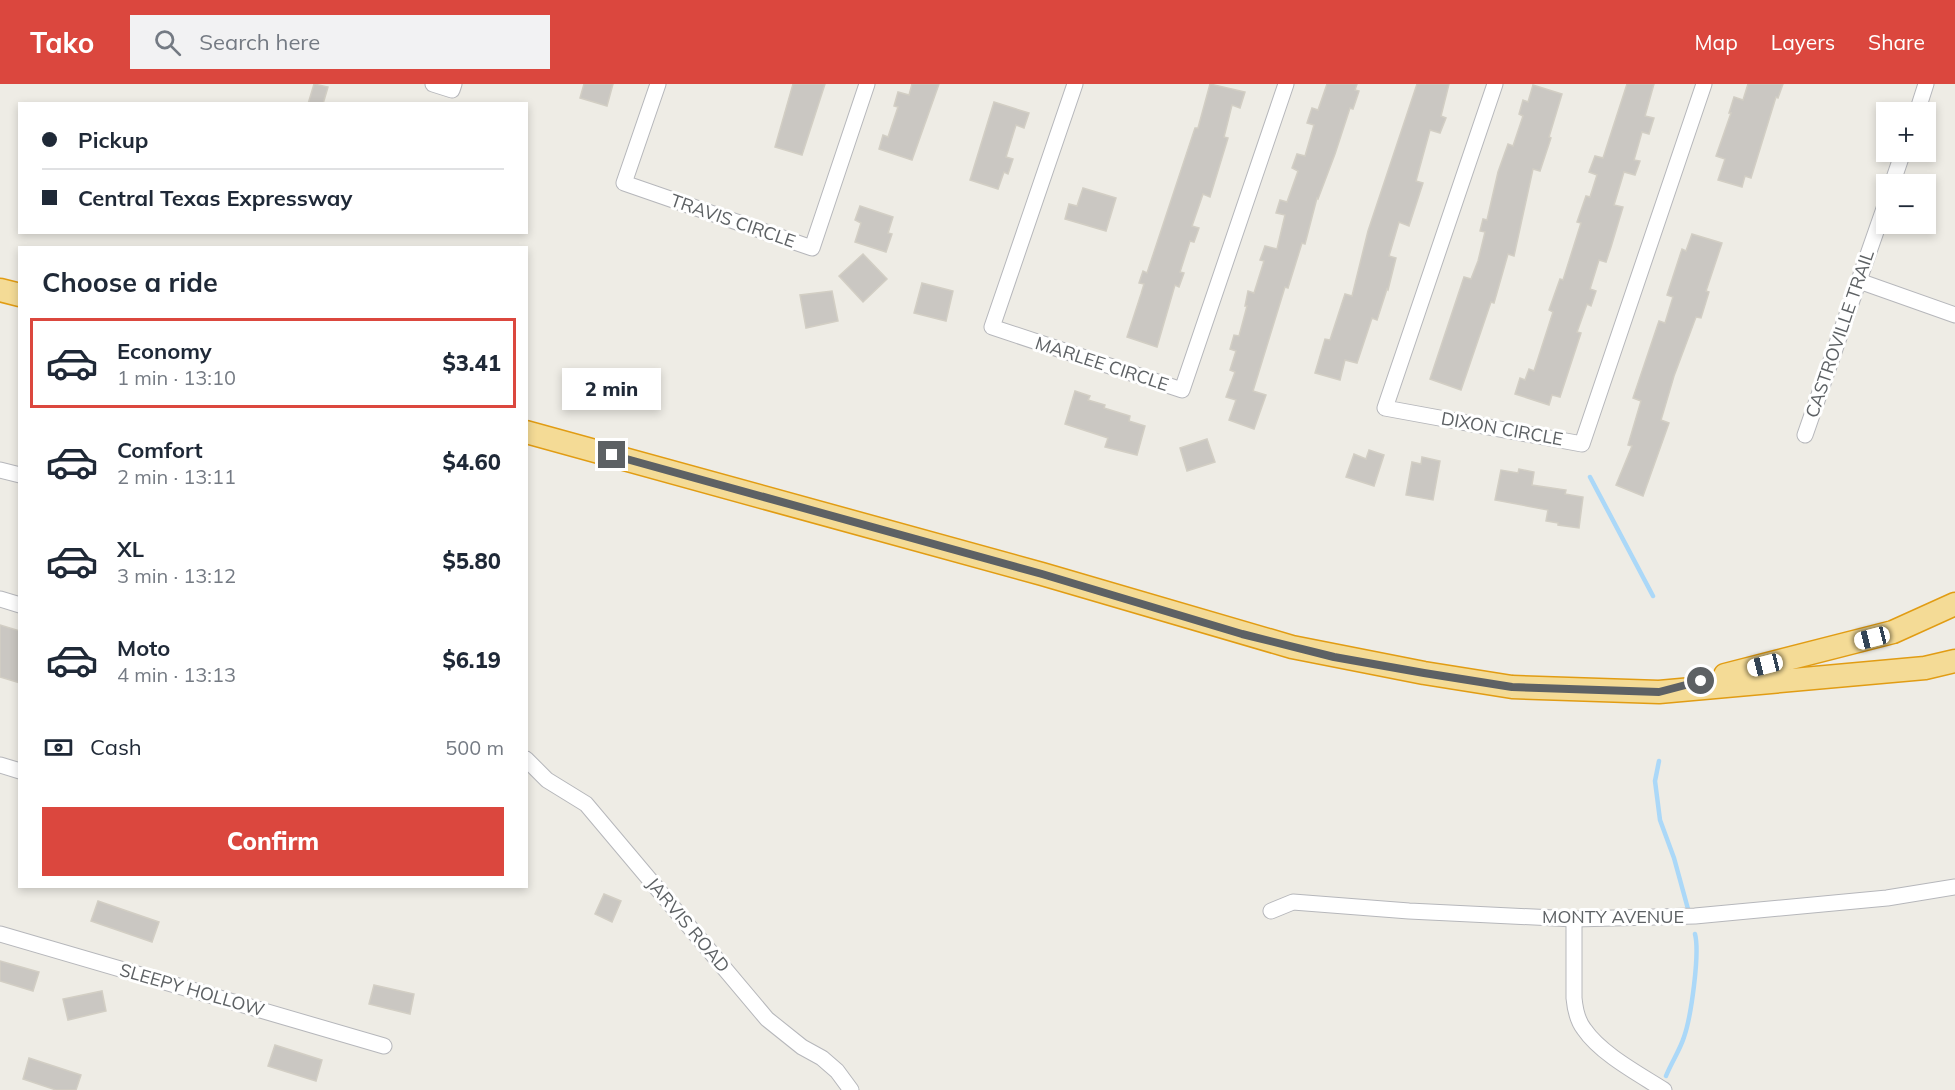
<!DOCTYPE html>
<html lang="en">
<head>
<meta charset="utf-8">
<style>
	body { margin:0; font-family:Mulish,sans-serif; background:#f2f2f3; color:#1f2937; height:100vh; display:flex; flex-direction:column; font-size:22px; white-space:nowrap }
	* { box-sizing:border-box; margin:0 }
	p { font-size:20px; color:#747a83 }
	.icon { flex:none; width:33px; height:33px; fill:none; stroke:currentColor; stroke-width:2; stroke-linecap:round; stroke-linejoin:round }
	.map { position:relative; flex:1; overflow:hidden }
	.side { position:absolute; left:18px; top:162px; width:510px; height:642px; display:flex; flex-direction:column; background:#fff; border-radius:0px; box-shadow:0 3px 9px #0003 }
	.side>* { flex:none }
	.banner { position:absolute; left:18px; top:18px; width:510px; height:132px; border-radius:0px; box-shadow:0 3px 9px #0003; display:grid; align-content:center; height:132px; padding:0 24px; background:#fff }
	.buttons { position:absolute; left:1876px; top:18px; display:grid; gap:12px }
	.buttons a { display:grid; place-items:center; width:60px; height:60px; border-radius:0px; background:#fff; box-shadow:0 3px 9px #0003; font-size:30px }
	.end { position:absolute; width:27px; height:27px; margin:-14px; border:8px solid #5d6164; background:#fff; box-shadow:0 0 0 3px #fff }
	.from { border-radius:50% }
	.bubble { position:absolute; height:42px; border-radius:0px; background:#fff; box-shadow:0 3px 9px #0003; font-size:20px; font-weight:800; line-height:42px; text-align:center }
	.car { position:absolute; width:18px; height:36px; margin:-18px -9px; border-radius:8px; box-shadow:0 0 4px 2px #0007; background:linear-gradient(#fff 24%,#345 0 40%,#fff 0 76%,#345 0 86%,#fff 0) }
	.banner b { display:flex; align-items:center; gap:21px; height:57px; font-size:22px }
	.banner b+b { border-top:2px solid #e0e1e3 }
	.banner i { width:15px; height:15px; background:#1f2937 }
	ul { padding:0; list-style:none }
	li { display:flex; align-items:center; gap:18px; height:90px; margin:0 12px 9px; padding:0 12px; border:3px solid transparent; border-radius:0px }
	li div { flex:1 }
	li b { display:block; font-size:22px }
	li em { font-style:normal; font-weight:800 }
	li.current { border-color:#db473e }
	li>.icon { width:54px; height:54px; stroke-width:1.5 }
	h2 { padding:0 24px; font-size:27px; line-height:72px }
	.pay { display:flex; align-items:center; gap:15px; height:66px; padding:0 24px; font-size:22px }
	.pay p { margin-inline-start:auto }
	.button { display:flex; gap:12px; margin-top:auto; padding:12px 24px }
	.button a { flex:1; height:69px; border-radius:0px; background:#db473e; color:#fff; font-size:24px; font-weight:800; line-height:69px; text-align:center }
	header { display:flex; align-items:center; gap:36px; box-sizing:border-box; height:84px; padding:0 30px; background:#db473e; color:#fff }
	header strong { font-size:28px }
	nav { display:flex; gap:33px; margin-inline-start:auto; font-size:21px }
	.search { width:420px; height:54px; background:#f2f2f3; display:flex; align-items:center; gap:15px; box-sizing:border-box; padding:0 21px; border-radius:0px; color:#747a83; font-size:22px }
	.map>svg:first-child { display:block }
</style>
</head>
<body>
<header>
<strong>Tako</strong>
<div class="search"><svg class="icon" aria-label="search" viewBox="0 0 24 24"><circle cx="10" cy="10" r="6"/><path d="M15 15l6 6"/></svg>Search here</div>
<nav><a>Map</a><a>Layers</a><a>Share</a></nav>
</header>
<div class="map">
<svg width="1955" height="1006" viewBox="0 0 1955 1006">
	<rect width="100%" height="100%" fill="#eeece5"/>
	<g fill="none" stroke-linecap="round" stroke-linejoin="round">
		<g stroke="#abd8f8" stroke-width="4.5">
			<path d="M1590,393L1653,512"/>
			<path d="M1659,677L1655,697L1660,736L1674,774L1688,825"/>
			<path d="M1666,992C1671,979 1680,966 1684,953C1691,933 1700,870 1695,850"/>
		</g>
	</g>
	<g fill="#cac7c2" stroke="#d2cec4" stroke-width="1.5">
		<path d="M314,0L328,3L323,20H308Z"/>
		<path d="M584,0H613L607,22L580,14Z"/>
		<path d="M793,0H825L802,71L775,63Z"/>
		<path d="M912,0H939L912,76L879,65L883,51L888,53L898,23L894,22L898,8L909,11Z"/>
		<path d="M1210,0L1245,8L1240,24L1232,21L1224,53L1228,54L1210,113L1203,110L1192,142L1199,144L1194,158L1190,157L1180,188L1184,189L1179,203L1175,201L1157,263L1127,253L1141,210L1144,200L1139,199L1143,187L1147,189L1195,44H1198Z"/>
		<path d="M1327,0H1357L1355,6L1359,7L1353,25L1350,24L1335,70L1318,115L1317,114L1305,160L1302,159L1288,204L1285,203L1253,307L1266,311L1254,345L1229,336L1236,316L1226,313L1235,288L1230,286L1236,267L1230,265L1234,251L1239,252L1247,222H1245L1248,207L1254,209L1264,177L1260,176L1265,162L1277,165L1285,131L1276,129L1280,116L1287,118L1298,87L1292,84L1297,70L1305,72L1314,41L1307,39L1312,24L1318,26Z"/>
		<path d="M1417,0H1449L1441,32L1446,34L1440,49L1430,46L1416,97L1423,99L1409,142L1399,138L1389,172L1396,174L1388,206L1387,205L1377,236L1372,234L1357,279L1345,276L1340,296L1315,289L1325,255L1330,256L1345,210L1352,212L1368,147Z"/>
		<path d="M1627,0H1654L1645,32L1654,34L1649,50L1642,48L1634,76L1640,77L1635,91L1624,88L1614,121L1623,123L1611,163L1606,178L1599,176L1590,205L1596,207L1591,222L1587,220L1577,248L1581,249L1560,313L1552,311L1549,321L1515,310L1520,294L1525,296L1529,285L1534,287L1553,228L1549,226L1560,195L1563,196L1581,139L1577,138L1586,112L1590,113L1597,91L1589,88L1595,72L1603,74Z"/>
		<path d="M1748,0H1783L1778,14L1776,13L1751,94L1745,92L1742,103L1718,96L1725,75L1716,72L1731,29H1729L1734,13L1743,16Z"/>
		<path d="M1533,1L1562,10L1549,53L1551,54L1540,87L1533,85L1514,172L1508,170L1494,219L1491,218L1461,306L1430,295L1464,193L1471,195L1478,177L1485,148L1480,147L1483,135L1487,136L1498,88L1508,60L1513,62L1523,32L1519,30L1523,16L1528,18Z"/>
		<path d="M994,18L1029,29L1024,44L1016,41L1006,73L1013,75L1008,90L1004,88L998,105L970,96Z"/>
		<path d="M1083,104L1116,114L1106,147L1065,135L1069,120L1077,122Z"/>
		<path d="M860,122L893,133L888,149L892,150L886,168L855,158L861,139L855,136Z"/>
		<path d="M1692,150L1722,159L1706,207L1709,208L1701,234L1696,233L1674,292L1661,336L1669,339L1643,412L1616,401L1632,362L1628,361L1641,317L1633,314L1659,237L1665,239L1673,213L1667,211L1682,165L1686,167Z"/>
		<path d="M863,170L887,195L863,218L839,192Z"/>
		<path d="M922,199L953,207L946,237L914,229Z"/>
		<path d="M832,207L838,237L806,244L800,211Z"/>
		<path d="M1075,307L1090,312L1088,316L1105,321L1104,324L1130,332L1129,337L1145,342L1137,371L1105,363L1108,354L1065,340Z"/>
		<path d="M1207,355L1215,378L1187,387L1180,364Z"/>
		<path d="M1369,366L1384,371L1374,402L1346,393L1354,370L1366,375Z"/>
		<path d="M1422,373L1440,377L1433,416L1406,411L1412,378L1421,380Z"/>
		<path d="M1519,385L1534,388L1532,401L1566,406L1565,410L1583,413L1579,444L1558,441V439L1546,437L1548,426L1495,416L1501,386L1518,389Z"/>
		<path d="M0,541L20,547V599L0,593Z"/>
		<path d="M604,810L621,817L612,838L595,830Z"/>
		<path d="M98,817L159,838L152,858L91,837Z"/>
		<path d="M0,877L39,888L33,907L0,897Z"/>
		<path d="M374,901L414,910L410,930L369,920Z"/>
		<path d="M102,907L106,927L68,936L63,915Z"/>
		<path d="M275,961L322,976L316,997L268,982Z"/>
		<path d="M29,974L81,991L76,1006H56L23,995Z"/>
	</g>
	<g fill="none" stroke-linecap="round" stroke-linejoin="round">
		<g stroke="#b6b7bb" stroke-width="17">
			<g id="minor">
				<path d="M433,0L452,6L454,0"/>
				<path d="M658,0L624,99L812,164L867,0"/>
				<path d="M1075,0L992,243L1182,306L1286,0"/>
				<path d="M1495,0L1385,324L1582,360L1704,0"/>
				<path d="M1917,28L1926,0"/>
				<path d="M1892,100L1903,68"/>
				<path d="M1859,197L1955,231"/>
				<path d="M1805,351L1887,116"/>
				<path d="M0,386L20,391"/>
				<path d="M0,515L20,521"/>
				<path d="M526,675L547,696L586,720L767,935L802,963L822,974L837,987L851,1006"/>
				<path d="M0,681L20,687"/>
				<path d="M1271,827L1293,818L1409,827L1574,835L1695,832L1887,814L1955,803"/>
				<path d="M1574,835V914C1575,925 1577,936 1584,945C1601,970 1639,990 1664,1006"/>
				<path d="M0,850L384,962"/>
			</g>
		</g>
		<g stroke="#e19c13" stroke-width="25">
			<g id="highway">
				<path d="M0,206L20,211"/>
				<path d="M526,348L1042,490L1292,563L1424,589L1512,603L1659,608L1925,584L1955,577"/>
				<path d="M1725,591L1893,548L1955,520"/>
			</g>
		</g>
		<use href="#minor" stroke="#fff" stroke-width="15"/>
		<use href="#highway" stroke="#f4db96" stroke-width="22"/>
	</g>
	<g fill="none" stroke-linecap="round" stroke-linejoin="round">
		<path stroke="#5d6164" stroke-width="8" d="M612,371L1042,490L1242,550L1334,573L1424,589L1512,603L1659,608L1701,597"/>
	</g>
	<g text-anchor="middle" stroke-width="6" stroke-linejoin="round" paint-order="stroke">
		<g font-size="18" fill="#5d6164" stroke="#fff">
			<text transform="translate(733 137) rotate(19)" y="6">TRAVIS CIRCLE</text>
			<text transform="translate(1840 250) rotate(-71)" y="6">CASTROVILLE TRAIL</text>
			<text transform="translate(1102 280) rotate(18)" y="6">MARLEE CIRCLE</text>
			<text transform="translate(1502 345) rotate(10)" y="6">DIXON CIRCLE</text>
			<text x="1613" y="839">MONTY AVENUE</text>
			<text transform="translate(688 841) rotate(50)" y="6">JARVIS ROAD</text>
			<text transform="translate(192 906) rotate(16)" y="6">SLEEPY HOLLOW</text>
		</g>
	</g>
</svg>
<div class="buttons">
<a>+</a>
<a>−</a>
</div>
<i class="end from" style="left:1701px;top:597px"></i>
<i class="end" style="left:612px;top:371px"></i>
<div class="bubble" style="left:562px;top:284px;width:99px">2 min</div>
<i class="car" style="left:1872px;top:554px;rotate:256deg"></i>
<i class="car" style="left:1765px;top:581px;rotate:256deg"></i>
<div class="banner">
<b><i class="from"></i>Pickup</b>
<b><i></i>Central Texas Expressway</b>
</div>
<section class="side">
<h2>Choose a ride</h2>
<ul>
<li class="current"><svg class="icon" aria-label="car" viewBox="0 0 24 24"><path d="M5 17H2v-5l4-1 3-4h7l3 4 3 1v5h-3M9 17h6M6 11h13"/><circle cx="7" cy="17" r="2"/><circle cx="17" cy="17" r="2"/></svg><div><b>Economy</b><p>1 min · 13:10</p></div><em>$3.41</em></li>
<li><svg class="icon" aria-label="car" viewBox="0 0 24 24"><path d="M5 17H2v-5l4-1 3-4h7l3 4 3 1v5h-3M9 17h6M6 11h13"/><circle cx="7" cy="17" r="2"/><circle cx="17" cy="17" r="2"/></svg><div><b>Comfort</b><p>2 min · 13:11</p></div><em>$4.60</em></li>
<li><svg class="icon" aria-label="car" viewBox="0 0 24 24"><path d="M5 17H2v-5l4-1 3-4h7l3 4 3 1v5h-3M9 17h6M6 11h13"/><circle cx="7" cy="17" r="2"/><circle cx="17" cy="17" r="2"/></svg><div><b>XL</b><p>3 min · 13:12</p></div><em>$5.80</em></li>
<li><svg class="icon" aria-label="car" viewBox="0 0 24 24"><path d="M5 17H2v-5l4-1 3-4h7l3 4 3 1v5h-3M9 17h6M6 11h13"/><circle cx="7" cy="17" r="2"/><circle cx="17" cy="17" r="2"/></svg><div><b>Moto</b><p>4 min · 13:13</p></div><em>$6.19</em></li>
</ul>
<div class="pay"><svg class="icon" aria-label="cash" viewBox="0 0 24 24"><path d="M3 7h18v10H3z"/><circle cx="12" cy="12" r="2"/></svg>Cash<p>500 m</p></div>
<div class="button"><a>Confirm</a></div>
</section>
</div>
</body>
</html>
